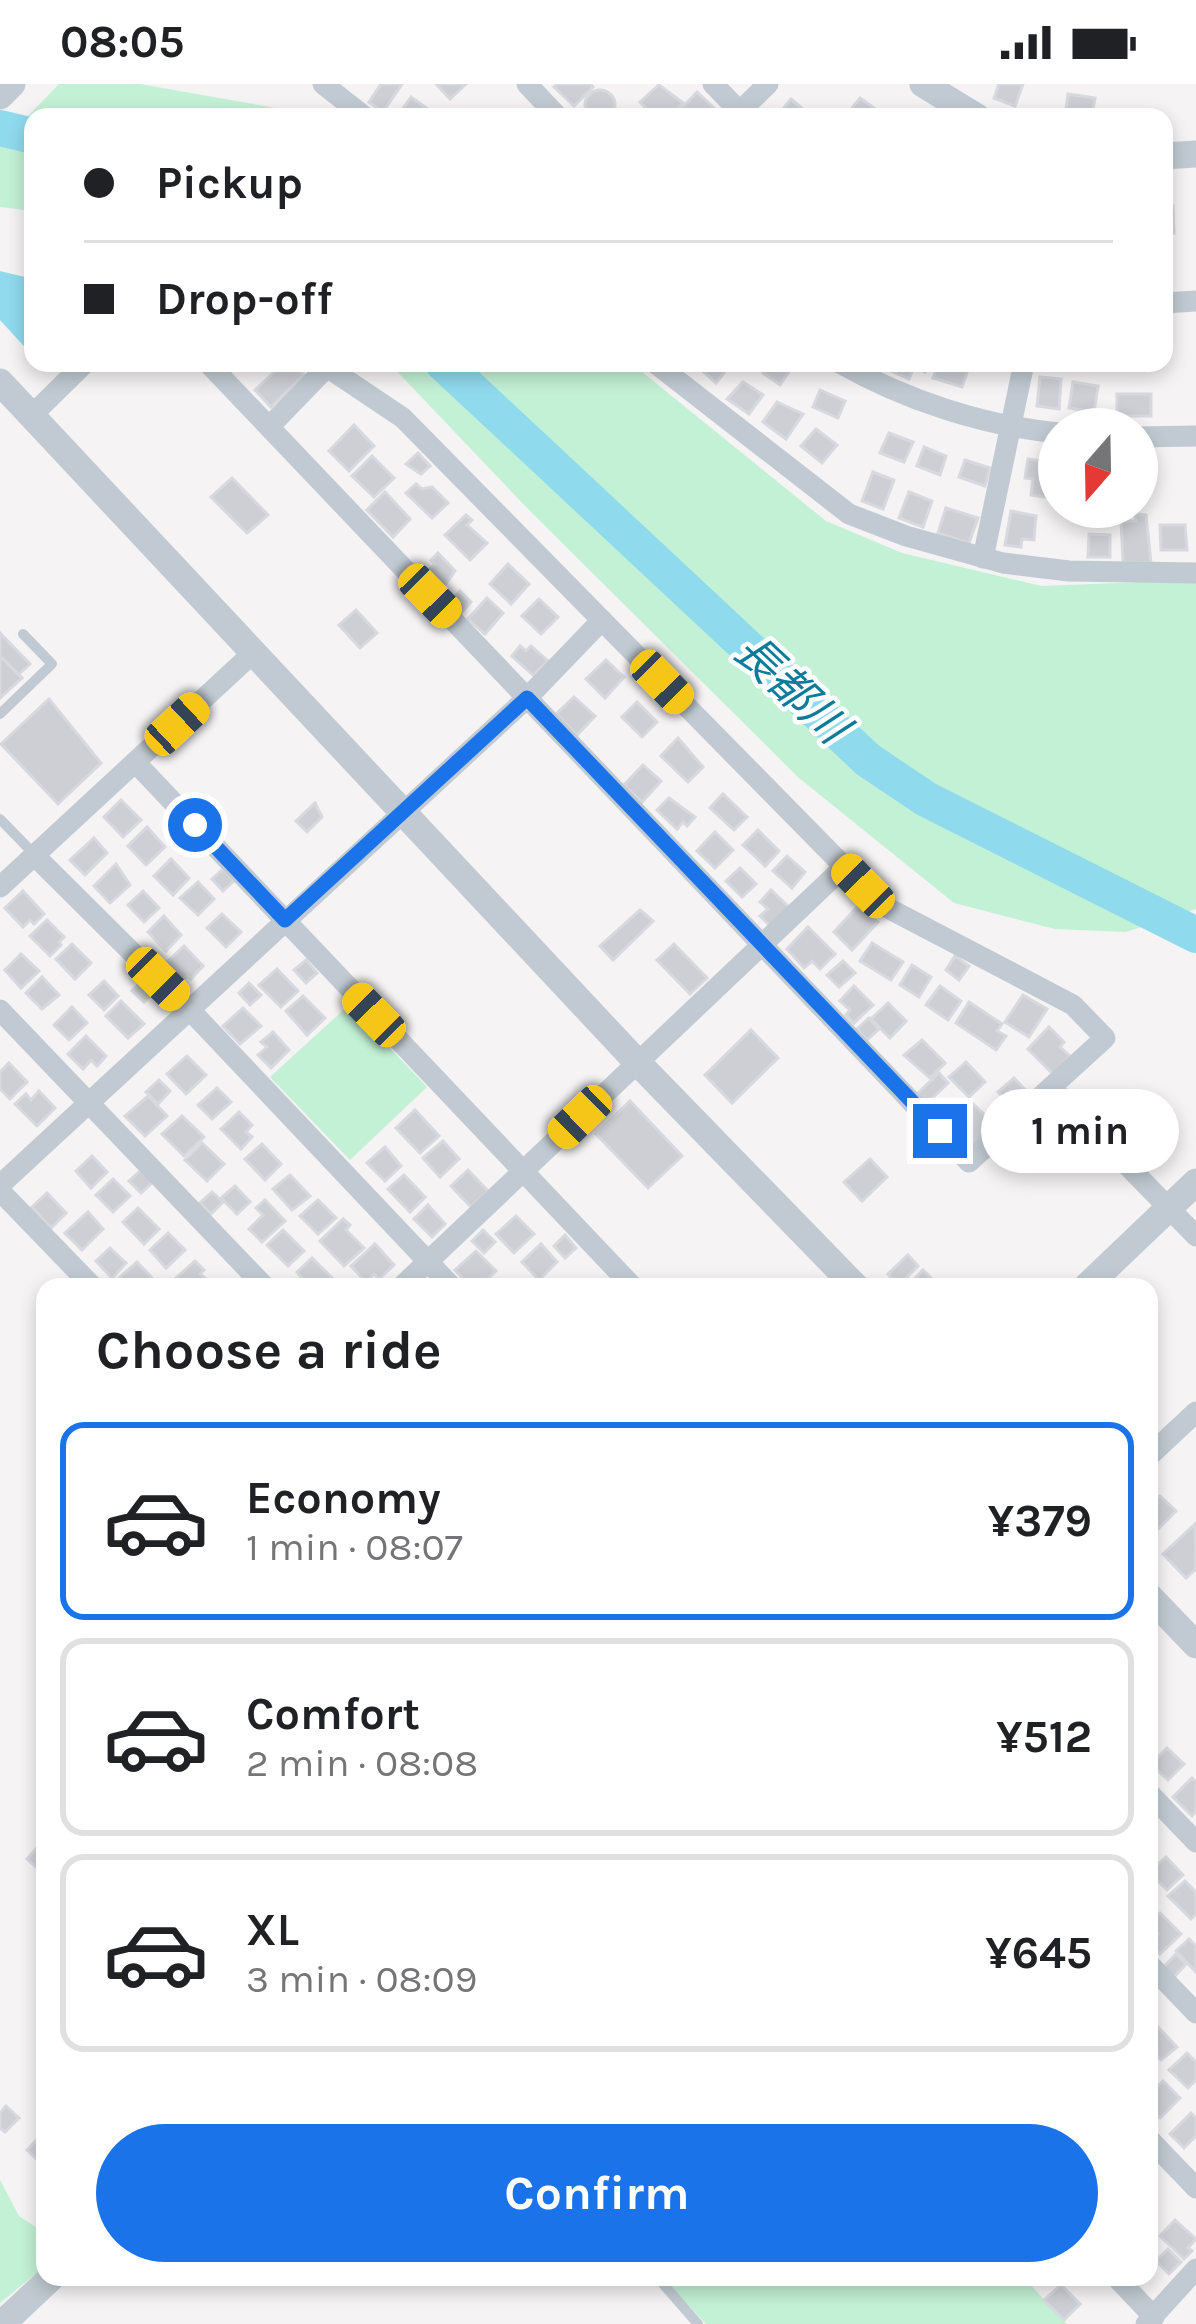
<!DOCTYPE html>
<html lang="en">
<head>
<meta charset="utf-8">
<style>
	body { margin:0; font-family:Karla,"Noto Sans JP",sans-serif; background:#f6f6f6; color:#202124; height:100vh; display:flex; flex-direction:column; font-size:45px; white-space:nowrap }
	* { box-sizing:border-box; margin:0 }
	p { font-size:39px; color:#757577 }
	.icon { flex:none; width:66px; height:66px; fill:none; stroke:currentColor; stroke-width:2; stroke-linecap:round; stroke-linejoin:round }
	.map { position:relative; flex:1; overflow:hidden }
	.sheet { position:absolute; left:36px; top:1194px; width:1122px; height:1008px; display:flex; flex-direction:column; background:#fff; border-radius:24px; box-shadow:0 6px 18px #0003 }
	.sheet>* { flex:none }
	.banner { position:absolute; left:24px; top:24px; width:1149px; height:264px; border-radius:24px; box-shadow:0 6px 18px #0003; display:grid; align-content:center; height:264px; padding:0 60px; background:#fff }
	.needle { width:78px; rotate:200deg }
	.fabs { position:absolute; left:1038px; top:324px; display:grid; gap:24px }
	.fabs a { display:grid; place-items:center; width:120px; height:120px; border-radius:50%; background:#fff; box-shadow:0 6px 18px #0003; font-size:60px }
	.end { position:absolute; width:54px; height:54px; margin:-27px; border:15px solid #1a73e8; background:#fff; box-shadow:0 0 0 6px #fff }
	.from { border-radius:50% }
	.bubble { position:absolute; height:84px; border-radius:42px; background:#fff; box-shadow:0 6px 18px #0003; font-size:39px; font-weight:700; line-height:84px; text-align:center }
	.car { position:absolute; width:36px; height:72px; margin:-36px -18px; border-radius:15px; box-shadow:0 0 9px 3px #0007; background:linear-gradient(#f5c518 24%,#345 0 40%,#f5c518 0 76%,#345 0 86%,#f5c518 0) }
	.banner b { display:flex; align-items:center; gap:42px; height:114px; font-size:45px }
	.banner b+b { border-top:3px solid #e0e0e0 }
	.banner i { width:30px; height:30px; background:#202124 }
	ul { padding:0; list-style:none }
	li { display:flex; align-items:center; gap:36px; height:198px; margin:0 24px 18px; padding:0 36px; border:6px solid #e0e0e0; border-radius:24px }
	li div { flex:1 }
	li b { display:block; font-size:45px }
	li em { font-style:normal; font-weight:700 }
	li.selected { border-color:#1a73e8 }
	li>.icon { width:108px; height:108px; stroke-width:1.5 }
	h2 { padding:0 60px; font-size:54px; line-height:144px }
	.cta { display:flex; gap:24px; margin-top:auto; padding:24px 60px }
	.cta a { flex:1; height:138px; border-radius:72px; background:#1a73e8; color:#fff; font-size:48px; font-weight:700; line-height:138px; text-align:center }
	.status { display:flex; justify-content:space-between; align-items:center; height:84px; padding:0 60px; background:#fff; direction:ltr }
	.status svg { height:33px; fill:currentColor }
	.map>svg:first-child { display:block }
</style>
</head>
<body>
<div class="status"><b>08:05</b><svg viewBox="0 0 49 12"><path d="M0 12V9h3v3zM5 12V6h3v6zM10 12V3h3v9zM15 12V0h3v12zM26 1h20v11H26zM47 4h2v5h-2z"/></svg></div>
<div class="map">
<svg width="1196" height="2240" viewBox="0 0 1196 2240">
	<rect width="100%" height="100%" fill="#f5f3f3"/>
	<g fill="#c3f1d5">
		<path d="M59,0H140L326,33H33V127L0,123V61Z"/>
		<path d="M389,279H631L826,437L902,469L1041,502L1196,496V825L1126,848L1055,845L954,819L799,694L530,427Z"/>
		<path d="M349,921L427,1003L350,1076L270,993Z"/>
		<path d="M0,2096L19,2132L45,2149V2182L0,2219Z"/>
		<path d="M662,2193H1023L1067,2240H706Z"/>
	</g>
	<path fill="#90daee" d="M0,187L33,195V272L0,236Z"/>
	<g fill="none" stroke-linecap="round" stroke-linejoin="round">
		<g stroke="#90daee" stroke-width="36">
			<path d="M0,44L33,52"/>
			<path d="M443,279L868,676L926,715L1196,851"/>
		</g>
	</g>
	<g fill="#cdcfd5" stroke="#d7d9de" stroke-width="3">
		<path d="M381,0H402L383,28L369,18Z"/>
		<path d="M436,0H466L450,15Z"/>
		<path d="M558,0H590L593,3L574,22L554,3Z"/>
		<path d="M999,0H1023L1015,22L994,14Z"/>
		<path d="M659,1L683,19L669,33H655L640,18Z"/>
		<circle cx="600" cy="21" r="15"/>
		<path d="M697,8L715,25L707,33L690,32L681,25Z"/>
		<path d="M1068,10L1095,14L1092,33H1065Z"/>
		<path d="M411,13L432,28L428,33L399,30Z"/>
		<path d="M860,14L878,27L873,33H845Z"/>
		<path d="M791,15L810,31L808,33H777Z"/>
		<path d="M1173,122L1174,149H1164V123Z"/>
		<path d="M284,279H291L304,291L271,323L255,306Z"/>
		<path d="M694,279H728L730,281L716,299Z"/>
		<path d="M770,279L793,282L780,301L763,289Z"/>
		<path d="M896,279H929L925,288L914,283L909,295L893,288Z"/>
		<path d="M939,279L970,280L962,303L933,294Z"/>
		<path d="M1040,293L1061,295L1059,325L1037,322Z"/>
		<path d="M743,298L763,311L749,330L727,315Z"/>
		<path d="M1073,298L1098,302L1094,328L1069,324Z"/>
		<path d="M820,306L845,317L838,334L813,323Z"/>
		<rect x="1117" y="310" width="34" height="22"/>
		<path d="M777,318L803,330L786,355L763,338Z"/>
		<path d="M354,341L374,362L349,387L329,367Z"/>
		<path d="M816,345L837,361L822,379L801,362Z"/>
		<path d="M889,349L913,358L904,378L880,369Z"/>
		<path d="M924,363L946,372L940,391L917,382Z"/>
		<path d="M418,369L430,382L421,390L406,380Z"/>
		<path d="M372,372L394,394L374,413L352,392Z"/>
		<path d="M1028,375L1055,379L1052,414L1031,411L1033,395L1025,394Z"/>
		<path d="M965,376L990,384L985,402L959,393Z"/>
		<path d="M873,388L894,396L883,425L862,417Z"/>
		<path d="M232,394L268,431L247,449L211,413Z"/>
		<path d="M416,400L422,405L432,403L448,419L432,434L406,409Z"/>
		<path d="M385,408L410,435L393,453L367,426Z"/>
		<path d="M909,408L932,417L923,443L899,434Z"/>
		<path d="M946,424L978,434L969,459L938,449Z"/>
		<path d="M1011,427L1036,432L1034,456L1022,455L1021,463L1005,461Z"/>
		<path d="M1135,430L1146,431L1151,479L1123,478L1121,437H1136Z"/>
		<path d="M466,431L472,436L467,441L487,459L470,476L445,451Z"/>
		<path d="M1160,441H1185L1187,466H1161Z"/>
		<path d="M1089,450L1110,451V473H1088Z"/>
		<path d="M438,469L455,487L441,507L424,490L435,480L431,476Z"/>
		<path d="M508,480L529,500L511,520L490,500Z"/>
		<path d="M460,507L471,518L460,530L449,519Z"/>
		<path d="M487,514L503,529L485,550L468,535Z"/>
		<path d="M539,515L558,533L541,550L522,532Z"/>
		<path d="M356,526L377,549L360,564L339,541Z"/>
		<path d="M0,549L30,580L18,591L0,572Z"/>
		<path d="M520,562L526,567L531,562L548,577L533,591L512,572Z"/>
		<path d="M0,572L22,594L0,614Z"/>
		<path d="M606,576L624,593L605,614L586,595Z"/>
		<path d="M574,613L595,632L577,651L556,630Z"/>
		<path d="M49,615L101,679L58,720L1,660Z"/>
		<path d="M637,618L657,638L642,653L622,633Z"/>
		<path d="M678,654L703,683L688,698L661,672Z"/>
		<path d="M643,681L661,697L642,718L624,701Z"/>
		<path d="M723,710L747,733L734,746L710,724Z"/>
		<path d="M669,714L695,733L687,742L683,738L677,745L657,726Z"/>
		<path d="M121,716L141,736L123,753L104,733Z"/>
		<path d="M315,719L322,733L307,748L296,737Z"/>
		<path d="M147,743L165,763L146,781L128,762Z"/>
		<path d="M758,746L779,767L765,782L743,761Z"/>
		<path d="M715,748L733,766L715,784L697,767Z"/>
		<path d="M94,754L107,769L85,791L70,776Z"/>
		<path d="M787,772L805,788L792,804L773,787Z"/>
		<path d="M171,775L189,794L173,811L154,792Z"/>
		<path d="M116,780L130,801L110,819L94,802Z"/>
		<path d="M740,784L756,800L742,813L726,797Z"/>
		<path d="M223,785L234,797L223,807L212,795Z"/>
		<path d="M198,798L214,815L198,831L180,814Z"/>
		<path d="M771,806L790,824L771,843L760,832L768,825L760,818Z"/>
		<path d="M23,807L44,830L34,840L30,836L23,843L5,824Z"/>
		<path d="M143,807L159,824L144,838L128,821Z"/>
		<path d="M859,821L878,838L852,866L834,848Z"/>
		<path d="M640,826L653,837L613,876L600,862Z"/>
		<path d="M222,830L241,848L226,863L207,844Z"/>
		<path d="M164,832L181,851L166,867L148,848Z"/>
		<path d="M47,836L64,853L59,858L61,861L50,872L30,852Z"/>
		<path d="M808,843L835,870L820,885L812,877L804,884L787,865Z"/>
		<path d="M872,859L903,878L891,896L860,877Z"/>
		<path d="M72,860L91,879L75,895L56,875Z"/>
		<path d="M674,860L707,894L690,910L657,876Z"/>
		<path d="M184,862L203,882L191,895L187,892L182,897L165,880Z"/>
		<path d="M21,870L39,887L21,904L5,886Z"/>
		<path d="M955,872L969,882L959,896L946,886Z"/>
		<path d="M306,876L317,889L306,899L294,886Z"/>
		<path d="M843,877L855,889L839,903L827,891Z"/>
		<path d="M912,881L931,893L919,913L900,901Z"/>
		<path d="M277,885L298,907L281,923L259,901Z"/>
		<path d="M42,893L59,911L42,925L26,909Z"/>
		<path d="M143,896L155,907L144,918L132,907Z"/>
		<path d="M104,897L118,912L104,926L89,911Z"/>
		<path d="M249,899L261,911L250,921L239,909Z"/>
		<path d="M854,902L873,921L854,939L846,931L850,926L840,917Z"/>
		<path d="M940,902L961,917L948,936L926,921Z"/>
		<path d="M1023,911L1047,925L1029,953L1005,938Z"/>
		<path d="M303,912L325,934L307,951L286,927Z"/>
		<path d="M121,917L144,940L128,954L106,932Z"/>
		<path d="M969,918L1002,940L997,947L1006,952L996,966L956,939Z"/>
		<path d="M888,919L906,937L890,954L871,935Z"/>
		<path d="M72,923L87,939L69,956L54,941Z"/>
		<path d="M243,924L261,942L240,960L223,942Z"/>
		<path d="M869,934L879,945L867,956L857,945Z"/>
		<path d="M1049,943L1064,958L1060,963L1070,972L1053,990L1028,965Z"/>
		<path d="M751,946L778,974L732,1019L705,991Z"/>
		<path d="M273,948L289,966L271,984L258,971L267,963L261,958Z"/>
		<path d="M86,952L106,972L97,982L91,976L83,985L68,970Z"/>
		<path d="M922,956L945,979L930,994L904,971Z"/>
		<path d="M187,972L206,991L186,1010L167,990Z"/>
		<path d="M966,978L985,998L969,1013L949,993Z"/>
		<path d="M9,979L27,998L10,1015L0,1005V988Z"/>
		<path d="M939,989L948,999L926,1020L917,1010Z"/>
		<path d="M1014,994L1032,1013L1016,1028L998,1008Z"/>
		<path d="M159,996L170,1007L158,1020L146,1008Z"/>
		<path d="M217,1004L231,1018L212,1035L198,1021Z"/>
		<path d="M39,1007L55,1024L37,1042L15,1020L26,1010L31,1016Z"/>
		<path d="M148,1012L167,1032L145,1052L125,1032Z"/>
		<path d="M630,1017L682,1072L648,1104L596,1050Z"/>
		<path d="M971,1018L987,1033L984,1037L991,1044L973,1063L952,1041L968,1027L965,1023Z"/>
		<path d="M415,1026L439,1052L420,1069L396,1044Z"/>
		<path d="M239,1028L252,1041L246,1048L252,1053L241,1065L221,1045Z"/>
		<path d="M182,1032L204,1053L184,1072L162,1050Z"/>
		<path d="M443,1057L459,1075L440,1093L423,1074Z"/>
		<path d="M202,1059L224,1080L207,1097L185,1076Z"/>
		<path d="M262,1060L281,1080L265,1096L245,1075Z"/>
		<path d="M385,1063L401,1082L385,1097L367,1079Z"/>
		<path d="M92,1072L107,1088L91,1104L76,1087Z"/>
		<path d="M870,1075L887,1093L862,1117L844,1098Z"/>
		<path d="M141,1086L153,1098L141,1109L129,1097Z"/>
		<path d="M468,1086L488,1107L471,1123L451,1102Z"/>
		<path d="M290,1091L310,1112L292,1126L273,1105Z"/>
		<path d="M404,1091L425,1113L410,1128L388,1105Z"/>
		<path d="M113,1095L130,1112L113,1128L96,1111Z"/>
		<path d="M235,1102L250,1118L237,1130L221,1114Z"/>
		<path d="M212,1108L223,1118L211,1130L200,1119Z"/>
		<path d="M47,1109L66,1129L51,1144L32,1123Z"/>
		<path d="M265,1116L285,1137L262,1158L249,1145L263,1131L256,1124Z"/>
		<path d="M318,1116L336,1134L318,1150L300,1132Z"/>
		<path d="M428,1121L445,1140L432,1153L414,1135Z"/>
		<path d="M138,1124L159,1145L144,1160L123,1138Z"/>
		<path d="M88,1128L103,1145L82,1166L65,1149Z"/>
		<path d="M516,1132L534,1150L514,1169L496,1150Z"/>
		<path d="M343,1135L350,1141L346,1146L364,1164L344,1182L320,1157Z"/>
		<path d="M283,1146L304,1167L288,1182L267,1161Z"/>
		<path d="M483,1146L495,1158L484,1169L472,1157Z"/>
		<path d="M168,1149L185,1166L166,1184L150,1166Z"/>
		<path d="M565,1151L576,1164L565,1174L554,1162Z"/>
		<path d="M375,1160L394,1181L379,1195L374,1190L366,1198L351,1182Z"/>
		<path d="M541,1160L557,1178L539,1196L522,1178Z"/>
		<path d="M110,1164L126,1179L112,1194L96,1177Z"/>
		<path d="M476,1167L496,1187L479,1203H471L455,1186Z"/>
		<path d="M908,1171L918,1182L899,1201L888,1190Z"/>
		<path d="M312,1174L334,1196L326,1203H310L297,1188Z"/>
		<path d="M195,1177L204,1186L200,1190L212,1200L209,1203H185L176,1194Z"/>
		<path d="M137,1178L156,1198L150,1203H129L120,1193Z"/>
		<path d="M923,1186L935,1198L931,1203H907Z"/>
		<path d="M1160,1412L1176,1427L1153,1450L1149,1432L1154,1427L1149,1421Z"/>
		<path d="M1195,1440L1196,1485L1186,1494L1163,1470Z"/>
		<path d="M1167,1664L1184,1680L1168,1696L1151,1680Z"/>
		<path d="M1192,1694L1196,1698V1728L1192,1732L1173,1713Z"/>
		<path d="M45,1755V1791L27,1775Z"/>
		<path d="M1166,1773L1183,1791L1167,1806L1149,1788Z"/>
		<path d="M1185,1797L1196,1808V1830L1191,1835L1168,1812Z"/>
		<path d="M1160,1829L1181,1850L1160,1870L1149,1859L1158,1850L1149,1840Z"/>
		<path d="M1189,1855L1196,1862V1888L1176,1867Z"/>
		<path d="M1176,1870L1186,1880L1173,1894L1163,1884Z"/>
		<path d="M1152,1937L1177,1963L1161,1976L1149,1964Z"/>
		<path d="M1187,1969L1196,1978V1996L1188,2004L1169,1986Z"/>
		<path d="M1163,1997L1180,2014L1160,2034L1149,2023V2011Z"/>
		<path d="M6,2022L19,2034L5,2048L0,2044V2029Z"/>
		<path d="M1191,2029L1196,2034V2052L1184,2064L1170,2050Z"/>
		<path d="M45,2047V2083L27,2066Z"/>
		<path d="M1175,2136L1196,2155L1188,2164L1192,2167L1184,2175L1160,2152Z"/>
		<path d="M1168,2165L1181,2178L1169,2190L1156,2177Z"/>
		<path d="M1061,2201L1080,2220L1064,2236L1044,2216Z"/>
	</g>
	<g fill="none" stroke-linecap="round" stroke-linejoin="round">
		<g stroke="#c1cad2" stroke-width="10">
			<path d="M0,630L52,580L23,550"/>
			<path d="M0,735L35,771"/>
			<path d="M657,2193L698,2240"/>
		</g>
		<g stroke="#c1cad2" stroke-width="21">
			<path d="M323,0L365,33"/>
			<path d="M527,0L558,33"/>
			<path d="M713,0L745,33"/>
			<path d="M734,33L768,0"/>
			<path d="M1164,219L1196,217"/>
			<path d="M208,279L969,1078L1105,954L1073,921L882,821L403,334L327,283L269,343"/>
			<path d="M655,279L849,430L906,452L1003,479L1069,487L1196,489"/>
			<path d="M840,279C905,316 984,342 1059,349"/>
			<path d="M31,332L85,279"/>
			<path d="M1137,353L1196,352"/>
			<path d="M983,474L1024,279"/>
			<path d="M135,678L633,1203"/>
			<path d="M35,772L189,925L452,1203"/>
			<path d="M0,803L253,569"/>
			<path d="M0,926L265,1203"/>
			<path d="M1051,1003L1196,1152"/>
			<path d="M0,1101L527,614L602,536"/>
			<path d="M0,1107L93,1203"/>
			<path d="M401,1203L844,783"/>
			<path d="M1149,1372L1196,1328"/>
			<path d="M1149,1709L1196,1758"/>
			<path d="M1149,1880L1196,1929"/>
			<path d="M1149,2055L1196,2104"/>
			<path d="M1116,2193L1154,2233"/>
			<path d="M1146,2240L1196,2185"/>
		</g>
		<g stroke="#c1cad2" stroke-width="27">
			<path d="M923,0L977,33"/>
			<path d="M0,12L12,0"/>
			<path d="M1164,72L1196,70"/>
			<path d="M0,298L637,978L856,1203"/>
			<path d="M1086,1203L1196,1098"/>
			<path d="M1149,1512L1196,1561"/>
			<path d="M2,2240L52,2193"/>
		</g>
	</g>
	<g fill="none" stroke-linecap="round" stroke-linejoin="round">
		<path stroke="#1a73e8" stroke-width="15" d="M195,741L285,836L527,614L940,1047"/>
	</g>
	<g text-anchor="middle" stroke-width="9" stroke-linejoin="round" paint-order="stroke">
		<g font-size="45" font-style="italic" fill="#0c7c9b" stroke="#fff">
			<text transform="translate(792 604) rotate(43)" y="16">長都川</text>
		</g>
	</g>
</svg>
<div class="fabs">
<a><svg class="needle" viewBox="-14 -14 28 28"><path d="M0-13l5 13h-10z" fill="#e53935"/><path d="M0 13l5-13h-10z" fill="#757577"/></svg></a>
</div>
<i class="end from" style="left:195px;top:741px"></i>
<i class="end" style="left:940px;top:1047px"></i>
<div class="bubble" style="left:981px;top:1005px;width:198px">1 min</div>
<i class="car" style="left:430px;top:512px;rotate:136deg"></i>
<i class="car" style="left:662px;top:598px;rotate:136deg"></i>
<i class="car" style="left:177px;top:640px;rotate:47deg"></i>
<i class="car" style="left:863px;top:802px;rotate:316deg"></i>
<i class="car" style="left:158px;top:895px;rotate:135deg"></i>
<i class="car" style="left:374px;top:931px;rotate:316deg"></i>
<i class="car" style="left:580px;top:1033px;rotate:226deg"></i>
<div class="banner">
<b><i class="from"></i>Pickup</b>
<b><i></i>Drop-off</b>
</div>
<section class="sheet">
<h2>Choose a ride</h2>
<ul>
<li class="selected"><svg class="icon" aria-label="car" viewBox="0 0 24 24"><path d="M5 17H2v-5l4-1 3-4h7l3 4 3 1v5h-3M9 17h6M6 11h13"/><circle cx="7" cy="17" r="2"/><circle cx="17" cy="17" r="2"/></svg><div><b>Economy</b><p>1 min · 08:07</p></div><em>¥379</em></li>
<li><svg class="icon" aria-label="car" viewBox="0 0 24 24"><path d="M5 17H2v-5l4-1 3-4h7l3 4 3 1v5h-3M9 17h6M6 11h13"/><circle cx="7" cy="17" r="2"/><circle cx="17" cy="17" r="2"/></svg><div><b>Comfort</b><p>2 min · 08:08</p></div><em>¥512</em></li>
<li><svg class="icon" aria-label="car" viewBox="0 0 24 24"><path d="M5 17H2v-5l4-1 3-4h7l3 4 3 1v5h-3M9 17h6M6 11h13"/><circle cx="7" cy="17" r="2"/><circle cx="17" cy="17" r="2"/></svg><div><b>XL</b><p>3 min · 08:09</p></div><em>¥645</em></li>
</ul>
<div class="cta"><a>Confirm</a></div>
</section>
</div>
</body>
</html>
